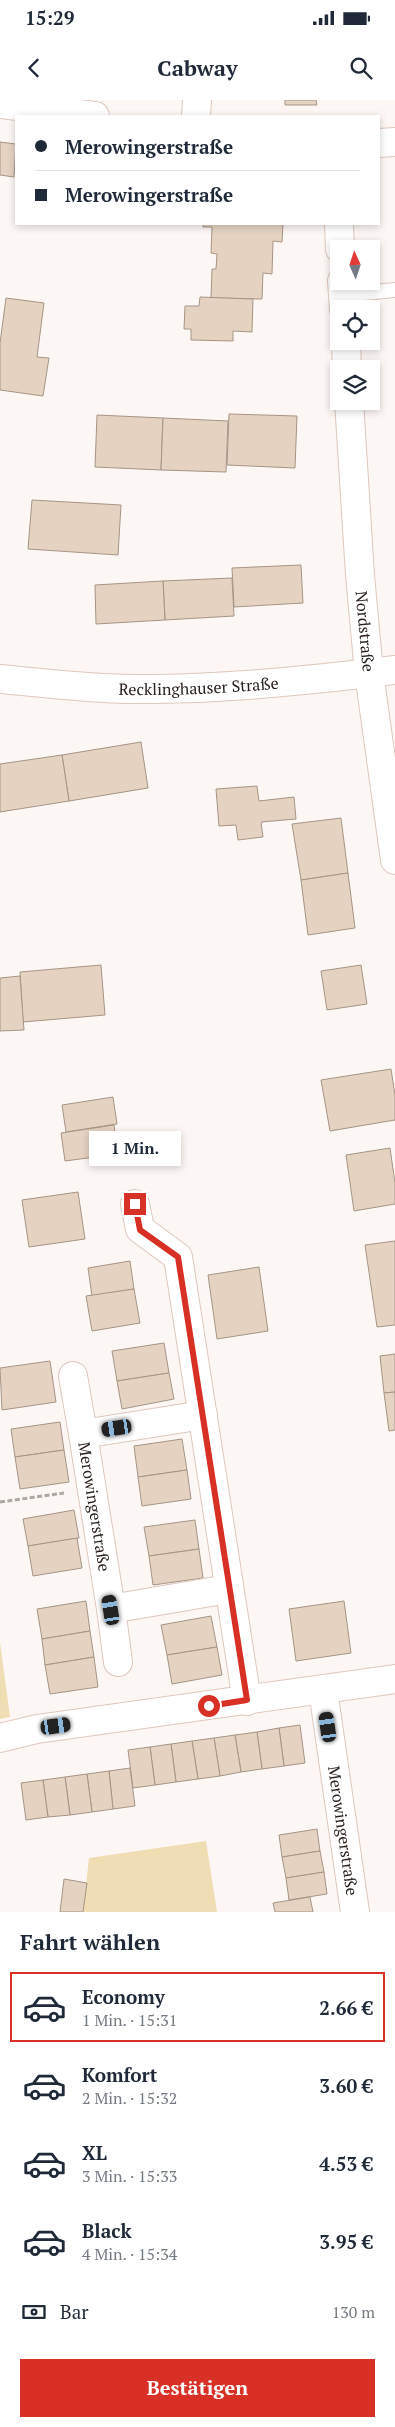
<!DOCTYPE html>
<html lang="de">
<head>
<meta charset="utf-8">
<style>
	body { margin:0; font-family:"PT Serif",serif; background:#f6f6f7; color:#1f2937; height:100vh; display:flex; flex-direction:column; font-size:19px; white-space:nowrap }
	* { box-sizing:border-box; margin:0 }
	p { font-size:16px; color:#747a83 }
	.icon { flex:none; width:28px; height:28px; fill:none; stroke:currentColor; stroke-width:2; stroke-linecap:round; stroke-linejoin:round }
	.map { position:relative; height:1812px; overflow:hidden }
	.side { display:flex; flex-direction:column; background:#fff; flex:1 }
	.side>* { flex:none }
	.banner { position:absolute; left:15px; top:15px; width:365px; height:110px; border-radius:0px; box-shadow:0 2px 8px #0003; display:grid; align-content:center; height:110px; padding:0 20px; background:#fff }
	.needle { width:32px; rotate:357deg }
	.buttons { position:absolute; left:330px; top:140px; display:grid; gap:10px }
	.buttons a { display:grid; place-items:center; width:50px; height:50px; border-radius:0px; background:#fff; box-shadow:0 2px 8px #0003; font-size:25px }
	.end { position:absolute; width:22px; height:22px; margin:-11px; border:6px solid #d93025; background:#fff; box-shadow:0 0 0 2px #fff }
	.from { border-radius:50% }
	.bubble { position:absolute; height:35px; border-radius:0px; background:#fff; box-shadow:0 2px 8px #0003; font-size:16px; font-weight:600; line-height:35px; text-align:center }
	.car { position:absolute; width:15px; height:30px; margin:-15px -8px; border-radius:6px; box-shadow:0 0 4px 1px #0007; background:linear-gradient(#222 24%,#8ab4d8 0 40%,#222 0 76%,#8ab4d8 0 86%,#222 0) }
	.banner b { display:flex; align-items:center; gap:18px; height:48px; font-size:19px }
	.banner b+b { border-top:1px solid #e0e1e3 }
	.banner i { width:12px; height:12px; background:#1f2937 }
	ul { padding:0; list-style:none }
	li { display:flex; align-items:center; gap:15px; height:70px; margin:0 10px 8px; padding:0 10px; border:2px solid transparent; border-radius:0px }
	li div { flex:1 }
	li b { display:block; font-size:19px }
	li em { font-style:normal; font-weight:600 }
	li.active { border-color:#d93025 }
	li>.icon { width:45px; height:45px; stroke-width:1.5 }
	h2 { padding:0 20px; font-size:22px; line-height:60px }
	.pay { display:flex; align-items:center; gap:12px; height:55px; padding:0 20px; font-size:19px }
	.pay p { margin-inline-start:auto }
	.primary-button { display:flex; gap:10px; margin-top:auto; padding:10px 20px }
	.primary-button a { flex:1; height:58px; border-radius:0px; background:#d93025; color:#fff; font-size:20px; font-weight:600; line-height:58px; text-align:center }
	.status { display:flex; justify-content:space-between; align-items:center; height:35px; padding:0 25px; background:#fff; direction:ltr }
	.status svg { height:14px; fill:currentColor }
	header { display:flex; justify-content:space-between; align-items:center; height:65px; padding:0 20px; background:#fff; font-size:22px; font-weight:600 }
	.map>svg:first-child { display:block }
</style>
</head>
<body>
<div class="status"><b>15:29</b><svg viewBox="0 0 49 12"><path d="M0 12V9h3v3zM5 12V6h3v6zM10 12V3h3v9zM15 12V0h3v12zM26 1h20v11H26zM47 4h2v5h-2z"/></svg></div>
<header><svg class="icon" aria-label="back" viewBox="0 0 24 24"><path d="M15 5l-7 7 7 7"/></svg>Cabway<svg class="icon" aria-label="search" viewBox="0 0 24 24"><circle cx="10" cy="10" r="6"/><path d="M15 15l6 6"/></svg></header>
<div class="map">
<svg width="395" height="1812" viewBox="0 0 395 1812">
	<rect width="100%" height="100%" fill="#fcf7f5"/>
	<g fill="#f1ddb4">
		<path d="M0,1542L10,1617L0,1619Z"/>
		<path d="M206,1741L217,1812H83L89,1758Z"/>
	</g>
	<g fill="#e5d2c1" stroke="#a69585">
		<path d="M285,0H316L317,5H285Z"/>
		<path d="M0,42L16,44L14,77L0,75Z"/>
		<path d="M203,124H283L282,142L273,141L272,174L263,173L262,199L211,198L212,169H216L217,154L211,153L212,127H203Z"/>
		<path d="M200,197L253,199L252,232L233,231V241L191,240V229H184L185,206H199Z"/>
		<path d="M6,198L44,203L37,257L49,258L43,296L0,290V243Z"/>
		<path d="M229,314L297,316L295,368L227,365Z"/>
		<path d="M97,315L163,318L161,370L95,367Z"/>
		<path d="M163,318L228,321L226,372L161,370Z"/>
		<path d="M32,400L121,405L118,455L28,449Z"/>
		<path d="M301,465L303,503L234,507L232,468Z"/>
		<path d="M232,478L234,516L165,520L163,481Z"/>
		<path d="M163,481L165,520L96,524L95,485Z"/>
		<path d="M141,642L148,688L69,701L62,655Z"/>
		<path d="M62,655L69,701L0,712V664Z"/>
		<path d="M257,686L259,701L294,697L296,719L261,722L263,737L238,740L236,725L219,726L216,689Z"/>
		<path d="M341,718L348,773L301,780L292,724Z"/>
		<path d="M348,773L355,828L308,835L301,780Z"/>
		<path d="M101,865L105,915L23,922L20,872Z"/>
		<path d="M361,865L367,904L327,910L321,871Z"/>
		<path d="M20,876L24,930L0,931V878Z"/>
		<path d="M391,969L395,995V1020L330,1031L321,980Z"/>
		<path d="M113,997L117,1024L66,1032L62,1005Z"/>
		<path d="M114,1025L118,1054L65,1061L61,1033Z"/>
		<path d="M390,1048L395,1083V1104L354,1111L346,1055Z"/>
		<path d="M78,1092L85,1139L29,1147L22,1100Z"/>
		<path d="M395,1141V1225L377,1227L365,1145Z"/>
		<path d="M130,1161L134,1189L92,1196L88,1168Z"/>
		<path d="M259,1167L268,1231L217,1239L208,1175Z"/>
		<path d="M134,1189L140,1223L92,1231L86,1196Z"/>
		<path d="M164,1243L169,1273L117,1281L112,1251Z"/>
		<path d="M395,1254V1292L384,1293L380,1256Z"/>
		<path d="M50,1261L56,1302L2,1310L0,1268Z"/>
		<path d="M169,1273L174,1299L122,1309L117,1281Z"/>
		<path d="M395,1292V1330L389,1331L384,1293Z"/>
		<path d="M60,1322L64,1350L15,1357L11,1329Z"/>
		<path d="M182,1339L187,1370L138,1377L134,1346Z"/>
		<path d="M64,1350L69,1382L20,1389L15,1357Z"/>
		<path d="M187,1370L191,1399L142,1406L138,1377Z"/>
		<path d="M74,1410L79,1438L28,1446L23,1419Z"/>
		<path d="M195,1420L199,1449L149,1456L144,1427Z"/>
		<path d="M77,1438L82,1468L33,1476L28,1446Z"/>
		<path d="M199,1449L203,1478L153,1485L149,1456Z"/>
		<path d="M86,1501L90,1531L42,1539L37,1509Z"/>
		<path d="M344,1501L351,1553L296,1561L289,1509Z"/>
		<path d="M211,1516L217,1547L167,1555L161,1525Z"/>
		<path d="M90,1531L94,1557L45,1565L42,1539Z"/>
		<path d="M217,1547L222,1575L172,1584L167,1555Z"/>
		<path d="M94,1557L98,1587L50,1594L45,1565Z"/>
		<path d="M300,1625L305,1663L284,1666L279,1628Z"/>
		<path d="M279,1628L284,1666L262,1669L257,1632Z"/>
		<path d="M257,1632L262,1669L241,1672L235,1635Z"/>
		<path d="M235,1635L241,1672L220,1676L214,1638Z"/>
		<path d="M214,1638L220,1676L198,1679L192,1641Z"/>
		<path d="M192,1641L198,1679L176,1682L171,1644Z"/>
		<path d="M171,1644L176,1682L155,1685L150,1647Z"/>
		<path d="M150,1647L155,1685L133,1688L128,1650Z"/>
		<path d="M130,1668L135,1706L113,1709L109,1671Z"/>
		<path d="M109,1671L113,1709L92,1712L87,1674Z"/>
		<path d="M87,1674L92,1712L70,1715L65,1677Z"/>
		<path d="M65,1677L70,1715L48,1717L43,1680Z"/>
		<path d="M43,1680L48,1717L26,1720L21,1683Z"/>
		<path d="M317,1729L320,1751L282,1757L279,1735Z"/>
		<path d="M320,1751L324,1772L286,1778L282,1757Z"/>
		<path d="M324,1772L327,1794L289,1800L286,1778Z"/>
		<path d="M64,1779L87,1783L83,1812H60Z"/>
		<path d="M310,1797L313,1812H275L273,1803Z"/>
	</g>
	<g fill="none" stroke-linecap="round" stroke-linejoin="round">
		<g stroke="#dfc7bc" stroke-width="16">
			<path id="service" d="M343,195L395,190"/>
		</g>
		<g stroke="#dfc7bc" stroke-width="30">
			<g id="minor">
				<path d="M0,4L95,16"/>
				<path d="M196,16L197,0"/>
				<path d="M379,43L395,42"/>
				<path d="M339,124L340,149"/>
				<path d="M342,181L344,209"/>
				<path d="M346,241L347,269"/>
				<path id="s1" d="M349,301L360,475L369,573L395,760"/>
				<path d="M135,1104L140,1129L178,1157L247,1601"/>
				<path d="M73,1276L83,1334"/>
				<path id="s2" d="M203,1315L83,1334L111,1509L228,1489"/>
				<path d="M111,1509L118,1562"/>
				<path id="s3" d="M323,1590L355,1812"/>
				<path d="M0,1638L37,1629L395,1579"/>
			</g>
		</g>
		<g stroke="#dfc7bc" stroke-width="30">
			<g id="tertiary">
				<path id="s4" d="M0,579C52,584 104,590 156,589C236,588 316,580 395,570"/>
			</g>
		</g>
		<path stroke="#ada6a3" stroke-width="3" stroke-dasharray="5 2.5" stroke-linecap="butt" d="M0,1402L64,1393"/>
		<use href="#service" stroke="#fff" stroke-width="14"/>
		<use href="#minor" stroke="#fff" stroke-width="28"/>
		<use href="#tertiary" stroke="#fff" stroke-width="28"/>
	</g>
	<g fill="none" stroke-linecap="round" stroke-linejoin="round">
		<path stroke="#d93025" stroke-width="6" d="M135,1104L140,1130L178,1157L247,1600L209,1606"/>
	</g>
	<g text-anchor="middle" stroke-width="5" stroke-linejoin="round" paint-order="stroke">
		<g font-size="16" fill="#2b221e" stroke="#fcf7f5">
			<text dy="6" stroke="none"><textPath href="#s1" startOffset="231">Nordstraße</textPath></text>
			<text dy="6" stroke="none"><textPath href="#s4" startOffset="199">Recklinghauser Straße</textPath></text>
			<text dy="6" stroke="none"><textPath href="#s2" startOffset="195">Merowingerstraße</textPath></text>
			<text dy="6" stroke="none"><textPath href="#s3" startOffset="142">Merowingerstraße</textPath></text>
		</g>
	</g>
</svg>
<div class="buttons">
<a><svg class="needle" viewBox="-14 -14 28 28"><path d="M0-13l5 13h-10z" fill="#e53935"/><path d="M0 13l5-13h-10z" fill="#747a83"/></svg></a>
<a><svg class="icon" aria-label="locate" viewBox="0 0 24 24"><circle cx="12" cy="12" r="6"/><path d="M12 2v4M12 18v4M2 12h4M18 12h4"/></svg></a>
<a><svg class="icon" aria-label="layers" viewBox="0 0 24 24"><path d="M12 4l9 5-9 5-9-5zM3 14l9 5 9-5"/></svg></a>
</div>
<i class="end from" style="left:209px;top:1606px"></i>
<i class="end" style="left:135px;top:1104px"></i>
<div class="bubble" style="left:89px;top:1031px;width:92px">1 Min.</div>
<i class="car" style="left:117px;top:1328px;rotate:261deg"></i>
<i class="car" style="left:111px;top:1510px;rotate:351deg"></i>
<i class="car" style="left:56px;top:1626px;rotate:82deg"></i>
<i class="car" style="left:328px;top:1627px;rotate:352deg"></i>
<div class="banner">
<b><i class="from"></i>Merowingerstraße</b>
<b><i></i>Merowingerstraße</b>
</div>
</div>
<section class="side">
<h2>Fahrt wählen</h2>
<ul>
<li class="active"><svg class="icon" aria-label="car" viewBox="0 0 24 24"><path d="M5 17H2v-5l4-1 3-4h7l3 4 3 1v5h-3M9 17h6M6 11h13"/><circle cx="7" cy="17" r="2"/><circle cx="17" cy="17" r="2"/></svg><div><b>Economy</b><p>1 Min. · 15:31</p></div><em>2.66 €</em></li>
<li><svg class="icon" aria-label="car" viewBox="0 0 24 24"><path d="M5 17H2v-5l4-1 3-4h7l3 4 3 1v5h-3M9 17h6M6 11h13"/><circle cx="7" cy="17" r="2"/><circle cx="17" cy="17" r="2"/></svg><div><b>Komfort</b><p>2 Min. · 15:32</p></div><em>3.60 €</em></li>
<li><svg class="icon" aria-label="car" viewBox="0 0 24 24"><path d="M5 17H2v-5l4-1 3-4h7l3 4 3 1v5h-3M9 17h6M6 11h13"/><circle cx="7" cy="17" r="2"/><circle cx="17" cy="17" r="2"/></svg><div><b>XL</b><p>3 Min. · 15:33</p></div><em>4.53 €</em></li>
<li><svg class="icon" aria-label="car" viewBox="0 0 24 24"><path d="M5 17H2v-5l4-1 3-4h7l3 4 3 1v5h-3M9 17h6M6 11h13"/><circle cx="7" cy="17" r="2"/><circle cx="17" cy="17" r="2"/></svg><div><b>Black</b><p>4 Min. · 15:34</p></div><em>3.95 €</em></li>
</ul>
<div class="pay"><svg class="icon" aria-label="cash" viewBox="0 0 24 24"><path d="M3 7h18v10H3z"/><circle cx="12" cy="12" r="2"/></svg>Bar<p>130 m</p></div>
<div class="primary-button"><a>Bestätigen</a></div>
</section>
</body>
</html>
